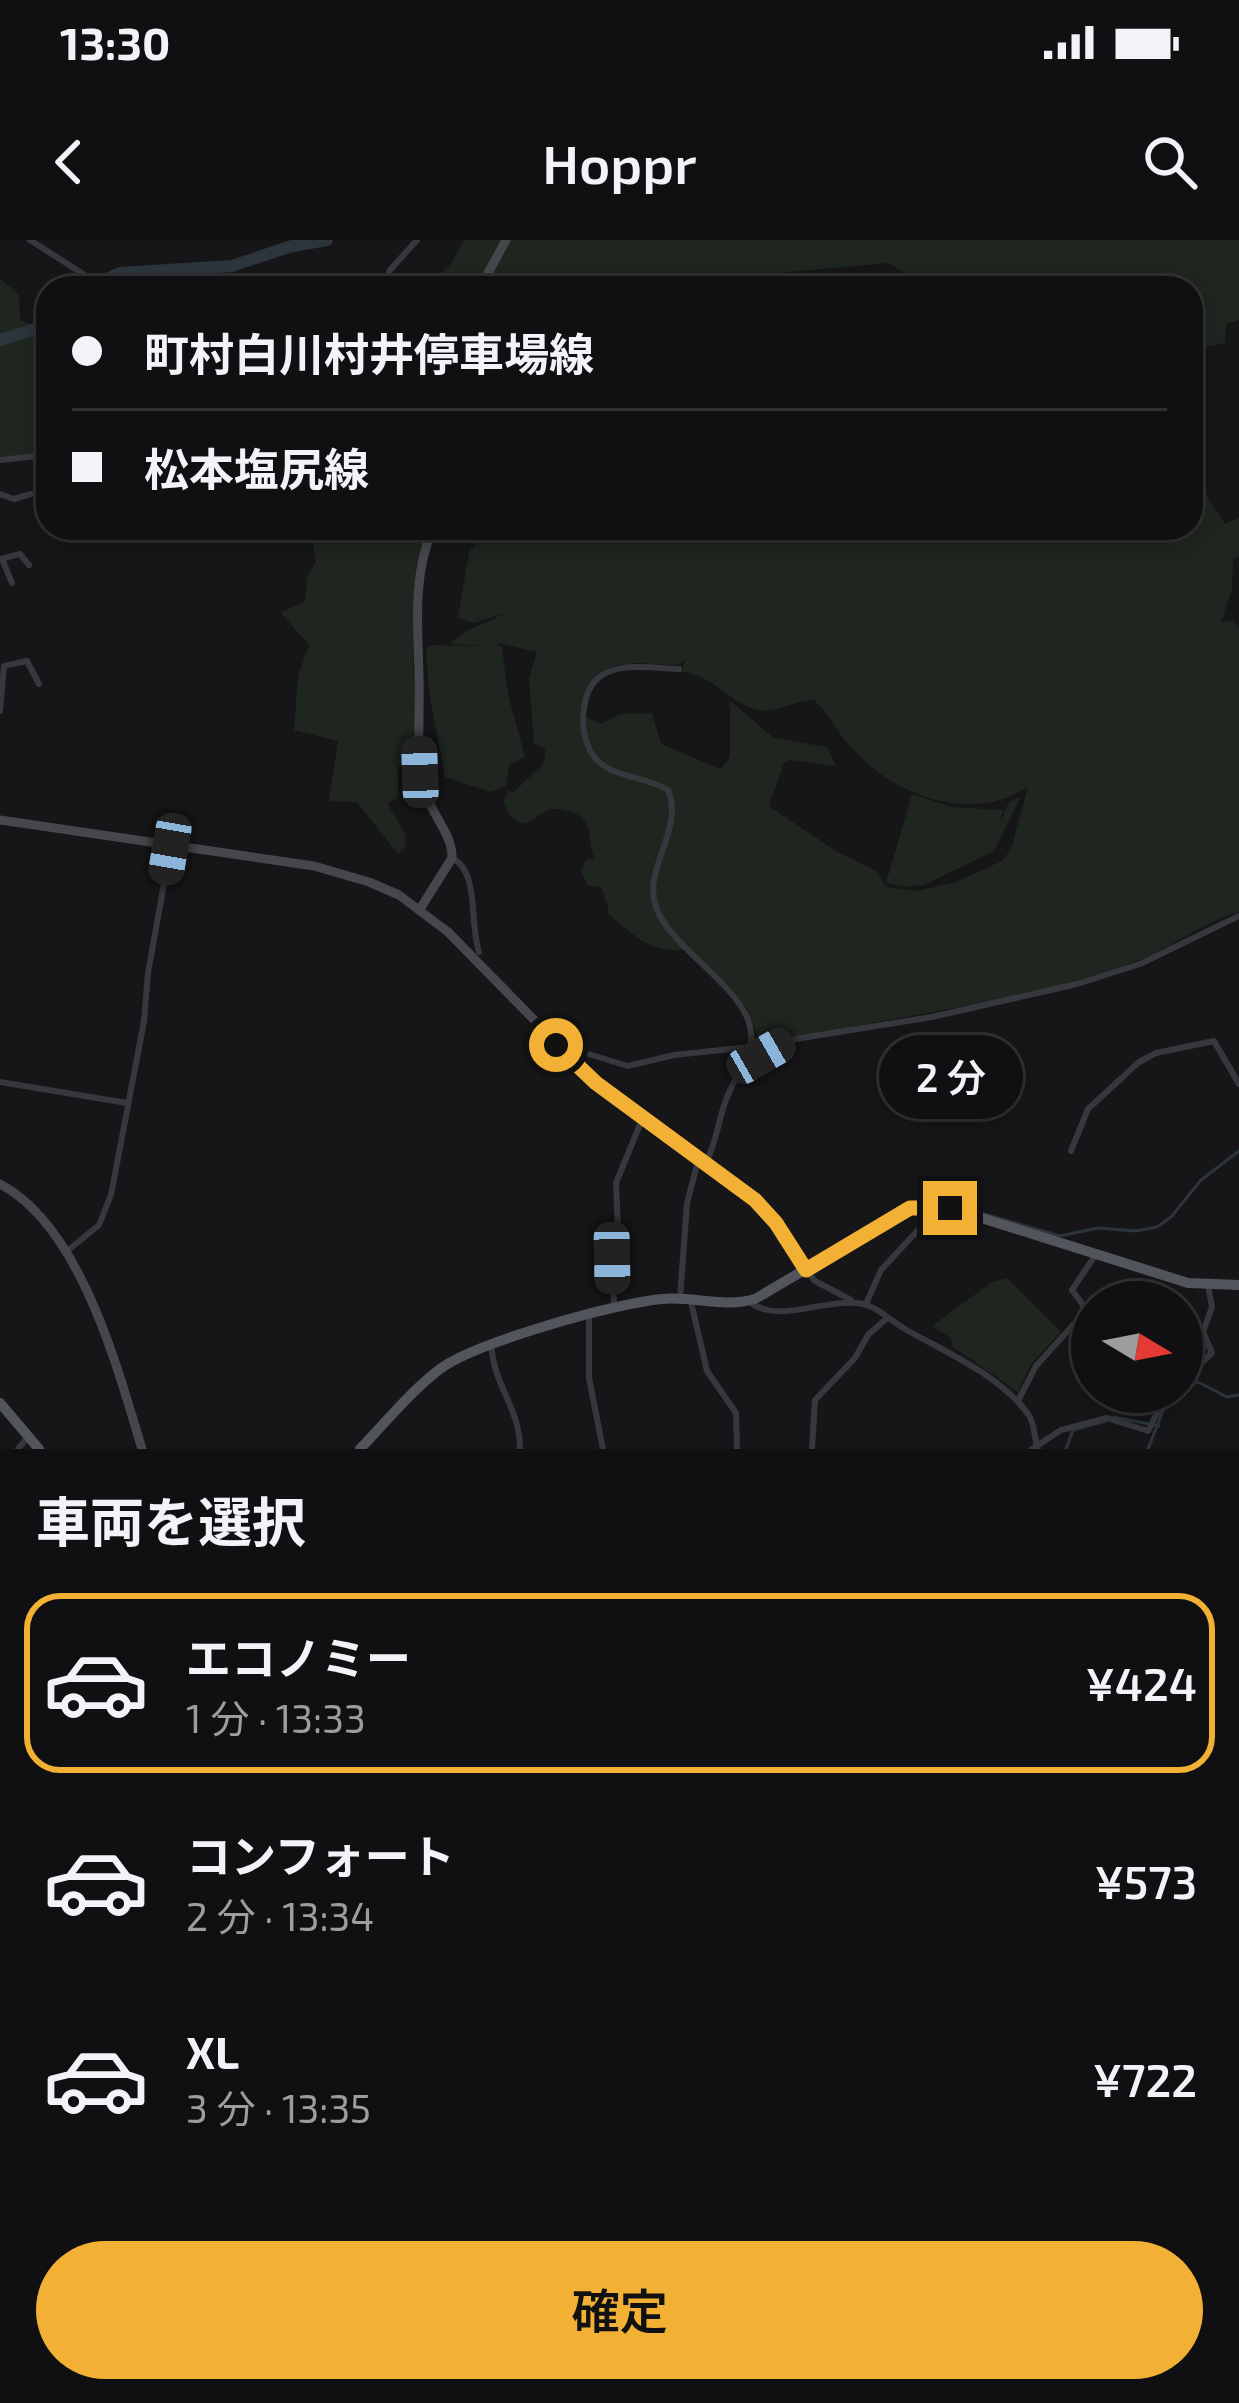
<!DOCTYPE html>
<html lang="ja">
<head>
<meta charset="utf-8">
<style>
	body { margin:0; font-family:"Exo 2","Noto Sans JP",sans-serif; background:#19191b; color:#f1f3f6; height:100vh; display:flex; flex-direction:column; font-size:45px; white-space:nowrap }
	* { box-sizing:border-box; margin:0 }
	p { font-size:39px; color:#9c9d9f }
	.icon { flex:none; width:66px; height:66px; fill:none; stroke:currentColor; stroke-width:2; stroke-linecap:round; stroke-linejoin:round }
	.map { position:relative; height:1209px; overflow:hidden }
	.sheet { display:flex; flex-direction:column; background:#101012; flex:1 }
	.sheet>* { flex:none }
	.banner { position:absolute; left:36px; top:36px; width:1167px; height:264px; border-radius:36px; box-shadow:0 6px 18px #0003,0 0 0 3px #303032; display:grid; align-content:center; height:264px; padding:0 36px; background:#101012 }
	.needle { width:78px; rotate:100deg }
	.tools { position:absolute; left:1071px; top:1041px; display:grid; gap:24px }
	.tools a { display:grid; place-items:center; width:132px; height:132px; border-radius:50%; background:#101012; box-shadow:0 6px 18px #0003,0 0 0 3px #303032; font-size:60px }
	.end { position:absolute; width:54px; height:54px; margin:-27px; border:15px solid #f2b134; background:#111; box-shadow:0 0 0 6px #111 }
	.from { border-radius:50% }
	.bubble { position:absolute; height:84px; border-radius:42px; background:#101012; box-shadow:0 6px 18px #0003,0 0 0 3px #303032; font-size:39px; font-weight:600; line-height:84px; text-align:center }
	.car { position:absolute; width:36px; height:72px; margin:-36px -18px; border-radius:15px; box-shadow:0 0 9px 3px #0007; background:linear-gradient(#222 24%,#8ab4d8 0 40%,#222 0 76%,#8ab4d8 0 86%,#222 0) }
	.banner b { display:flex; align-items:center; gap:42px; height:114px; font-size:45px }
	.banner b+b { border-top:3px solid #303032 }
	.banner i { width:30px; height:30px; background:#f1f3f6 }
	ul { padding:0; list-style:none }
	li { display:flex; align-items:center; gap:36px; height:180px; margin:0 24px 18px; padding:0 12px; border:6px solid transparent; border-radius:36px }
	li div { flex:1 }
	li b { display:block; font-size:45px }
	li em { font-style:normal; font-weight:600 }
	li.active { border-color:#f2b134 }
	li>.icon { width:108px; height:108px; stroke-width:1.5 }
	h2 { padding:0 36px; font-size:54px; line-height:144px }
	.action { display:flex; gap:24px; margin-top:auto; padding:24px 36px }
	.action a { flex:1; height:138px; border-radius:72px; background:#f2b134; color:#111; font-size:48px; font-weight:600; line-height:138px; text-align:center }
	.status { display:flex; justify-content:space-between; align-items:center; height:84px; padding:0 60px; background:#101012; direction:ltr }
	.status svg { height:33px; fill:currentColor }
	header { display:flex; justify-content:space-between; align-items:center; height:156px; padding:0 36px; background:#101012; font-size:54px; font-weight:600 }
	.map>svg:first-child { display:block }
</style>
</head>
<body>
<div class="status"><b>13:30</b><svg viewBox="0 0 49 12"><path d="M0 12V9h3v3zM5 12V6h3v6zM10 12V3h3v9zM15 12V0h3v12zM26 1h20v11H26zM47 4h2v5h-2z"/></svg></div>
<header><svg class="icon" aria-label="back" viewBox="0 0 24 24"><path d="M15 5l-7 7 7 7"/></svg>Hoppr<svg class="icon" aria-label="search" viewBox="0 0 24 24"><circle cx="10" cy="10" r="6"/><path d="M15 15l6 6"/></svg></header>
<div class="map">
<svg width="1239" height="1209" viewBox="0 0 1239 1209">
	<rect width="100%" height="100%" fill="#161618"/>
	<g fill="#1e261f" fill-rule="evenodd">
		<path d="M464,0H504L476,48H426L450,25Z"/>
		<path d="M509,0H1239V80L1226,84L1225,103L1191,110V48H930L889,23L700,40L696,48H483Z"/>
		<path d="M0,38L19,55L20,79L40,90L48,88V212L0,218Z"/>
		<path d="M1191,232L1225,284L1239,278V316L1233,319L1232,349L1221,382L1232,381L1239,388V672C1203,682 1174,706 1139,720C1056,753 965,766 877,782C839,789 797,801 758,799L748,770L734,751L689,708C652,717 634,694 607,673L609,669L601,647L588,646L581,630L586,620L594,618C587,597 594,577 567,571C561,569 554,568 547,570C537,575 534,582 522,584L509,575L503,562L508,551L513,553L545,522V509L534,503L529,439L537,412L497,403L502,408L508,454L525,517L509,525L506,546L491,552L445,537L429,451L426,409L430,405L490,406L450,404C464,388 486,385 504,373L474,383L458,378L469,312L491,288H637L647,297L655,288H1191ZM685,420L682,432C714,435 729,463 758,470C777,474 794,460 813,460C829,472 836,491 849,505C892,555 968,585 1028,547L1011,609L1002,621L956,642L916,651L886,647L876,631L836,611L769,566L784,523L791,520L836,526L827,507L774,498L730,461V517L721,529L661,504L652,473L620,474L601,484L580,474C591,413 628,423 678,425Z"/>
		<path d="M310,288H421C429,305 415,331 414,351C411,410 415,469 417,529L398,526V558L387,563L405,594V608L398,614L357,562L329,561L338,501L294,490L298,436L309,405L281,373L305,361L307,337L316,322Z"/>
		<path d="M912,554L952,567L1003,570L1000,582L1009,562L1021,556L994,611L924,645L905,647L886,643Z"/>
		<path d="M1007,1038L1061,1092L1031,1124L1018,1152L952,1106L951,1098L932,1086L992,1042Z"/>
	</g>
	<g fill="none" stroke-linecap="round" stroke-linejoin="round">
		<g stroke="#2c353c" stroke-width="3">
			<path d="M937,960L1060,996L1098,988L1136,991L1157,987L1171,977L1201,940L1239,911"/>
			<path d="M1182,1150L1198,1142L1227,1157L1239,1155"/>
			<path d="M1114,1177L1159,1186"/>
			<path d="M1066,1209L1073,1190L1106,1181"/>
			<path d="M1148,1209L1166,1163L1178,1152"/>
		</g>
		<g stroke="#2c353c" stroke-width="12">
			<path d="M102,41L120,33L232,26L292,6L327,0"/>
			<path d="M94,48L95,47"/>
			<path d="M0,100L48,85"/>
		</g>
		<g stroke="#37383d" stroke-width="6">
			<path d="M30,0L105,48"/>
			<path d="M383,48L390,30L417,0"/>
			<path d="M0,220L48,215"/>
			<path d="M0,254L14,259L31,254"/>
			<path d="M0,319L20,314L29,325"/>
			<path d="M2,319L12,343"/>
			<path d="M679,429C633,427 584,416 583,480C583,494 588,513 599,522C617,538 647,537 668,550C685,589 642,629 656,667C672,713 756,752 751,800C749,821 733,840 726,860C718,881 717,901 706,922"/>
			<path d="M0,471L4,426L27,421L39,444"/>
			<path d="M452,618C480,632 469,683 479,712"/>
			<path d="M752,802L784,800"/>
			<path d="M562,806L628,826L674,815L750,807"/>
			<path d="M742,828L789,800L932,777L1077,744L1140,724L1239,676"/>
			<path d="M0,842L127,863"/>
			<path d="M1071,911L1088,869L1139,822L1156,813L1214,801L1239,844"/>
			<path d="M67,1011L99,985L111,955L144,781L148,733L171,605"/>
			<path d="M806,1030L815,1041L851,1060"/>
			<path d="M680,1058L687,963L698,921"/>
			<path d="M748,1061C777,1085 822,1059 857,1063C875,1064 889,1080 905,1089C945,1112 1000,1135 1028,1174C1035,1183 1034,1198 1038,1209"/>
			<path d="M691,1062L707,1131L736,1173L737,1209"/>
			<path d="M866,1064L881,1030L920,988L944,967"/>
			<path d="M614,1065L612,1018L618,989L616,943L643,877"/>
			<path d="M589,1076V1138L603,1209"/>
			<path d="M491,1104C494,1148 520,1167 520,1209"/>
			<path d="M1182,1141L1212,1113L1203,1092L1212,1067L1208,1045"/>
			<path d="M1018,1161L1036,1126L1083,1074V1065L1072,1050L1096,1014"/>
			<path d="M18,1209L28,1197"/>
			<path d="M812,1209L815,1160L855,1118L868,1095L887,1078"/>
			<path d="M1032,1209L1061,1190L1107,1178L1148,1191L1168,1152"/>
		</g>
		<g stroke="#45474d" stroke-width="9">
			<path d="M480,48L506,0"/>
			<path d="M0,580L314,626L369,642L399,655L448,692L596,843L755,960L776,983L806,1030"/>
			<path d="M420,669L452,618C453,594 430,573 424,549C416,513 420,474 419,437C418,386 412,336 433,288"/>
			<path d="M0,944C81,987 117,1127 142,1209"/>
		</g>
		<g stroke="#53555c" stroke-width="10">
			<path d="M0,1163L39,1209"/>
			<path d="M360,1209C386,1182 410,1152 440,1129C474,1103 616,1063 662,1059C693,1056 724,1068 755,1059L910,968H950L1188,1043L1239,1045"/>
		</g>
	</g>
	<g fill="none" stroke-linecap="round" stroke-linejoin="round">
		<path stroke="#f2b134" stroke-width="15" d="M556,805L596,843L755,960L776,983L806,1030L910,968H950"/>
	</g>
</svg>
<div class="tools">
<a><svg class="needle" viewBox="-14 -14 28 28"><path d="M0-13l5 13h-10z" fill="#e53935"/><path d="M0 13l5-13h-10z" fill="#9c9d9f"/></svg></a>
</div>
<i class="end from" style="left:556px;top:805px"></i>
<i class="end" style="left:950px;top:968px"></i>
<div class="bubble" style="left:879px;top:795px;width:144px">2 分</div>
<i class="car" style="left:420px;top:532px;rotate:358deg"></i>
<i class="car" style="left:170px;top:609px;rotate:190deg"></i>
<i class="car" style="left:761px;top:816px;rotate:60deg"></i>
<i class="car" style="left:612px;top:1018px;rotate:179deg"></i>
<div class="banner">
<b><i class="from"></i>町村白川村井停車場線</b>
<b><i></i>松本塩尻線</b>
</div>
</div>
<section class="sheet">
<h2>車両を選択</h2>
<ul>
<li class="active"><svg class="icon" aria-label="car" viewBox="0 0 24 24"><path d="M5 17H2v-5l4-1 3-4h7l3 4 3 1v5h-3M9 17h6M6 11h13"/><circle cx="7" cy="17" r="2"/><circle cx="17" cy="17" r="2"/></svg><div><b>エコノミー</b><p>1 分 · 13:33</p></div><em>¥424</em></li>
<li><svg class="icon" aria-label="car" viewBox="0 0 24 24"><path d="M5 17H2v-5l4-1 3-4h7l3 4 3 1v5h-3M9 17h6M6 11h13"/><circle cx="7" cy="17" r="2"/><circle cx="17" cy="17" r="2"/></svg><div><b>コンフォート</b><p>2 分 · 13:34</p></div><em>¥573</em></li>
<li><svg class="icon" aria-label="car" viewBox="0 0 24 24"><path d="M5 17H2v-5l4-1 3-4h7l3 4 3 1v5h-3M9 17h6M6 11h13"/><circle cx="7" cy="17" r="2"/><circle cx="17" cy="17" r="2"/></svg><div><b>XL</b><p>3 分 · 13:35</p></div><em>¥722</em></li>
</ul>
<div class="action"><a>確定</a></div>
</section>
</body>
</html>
